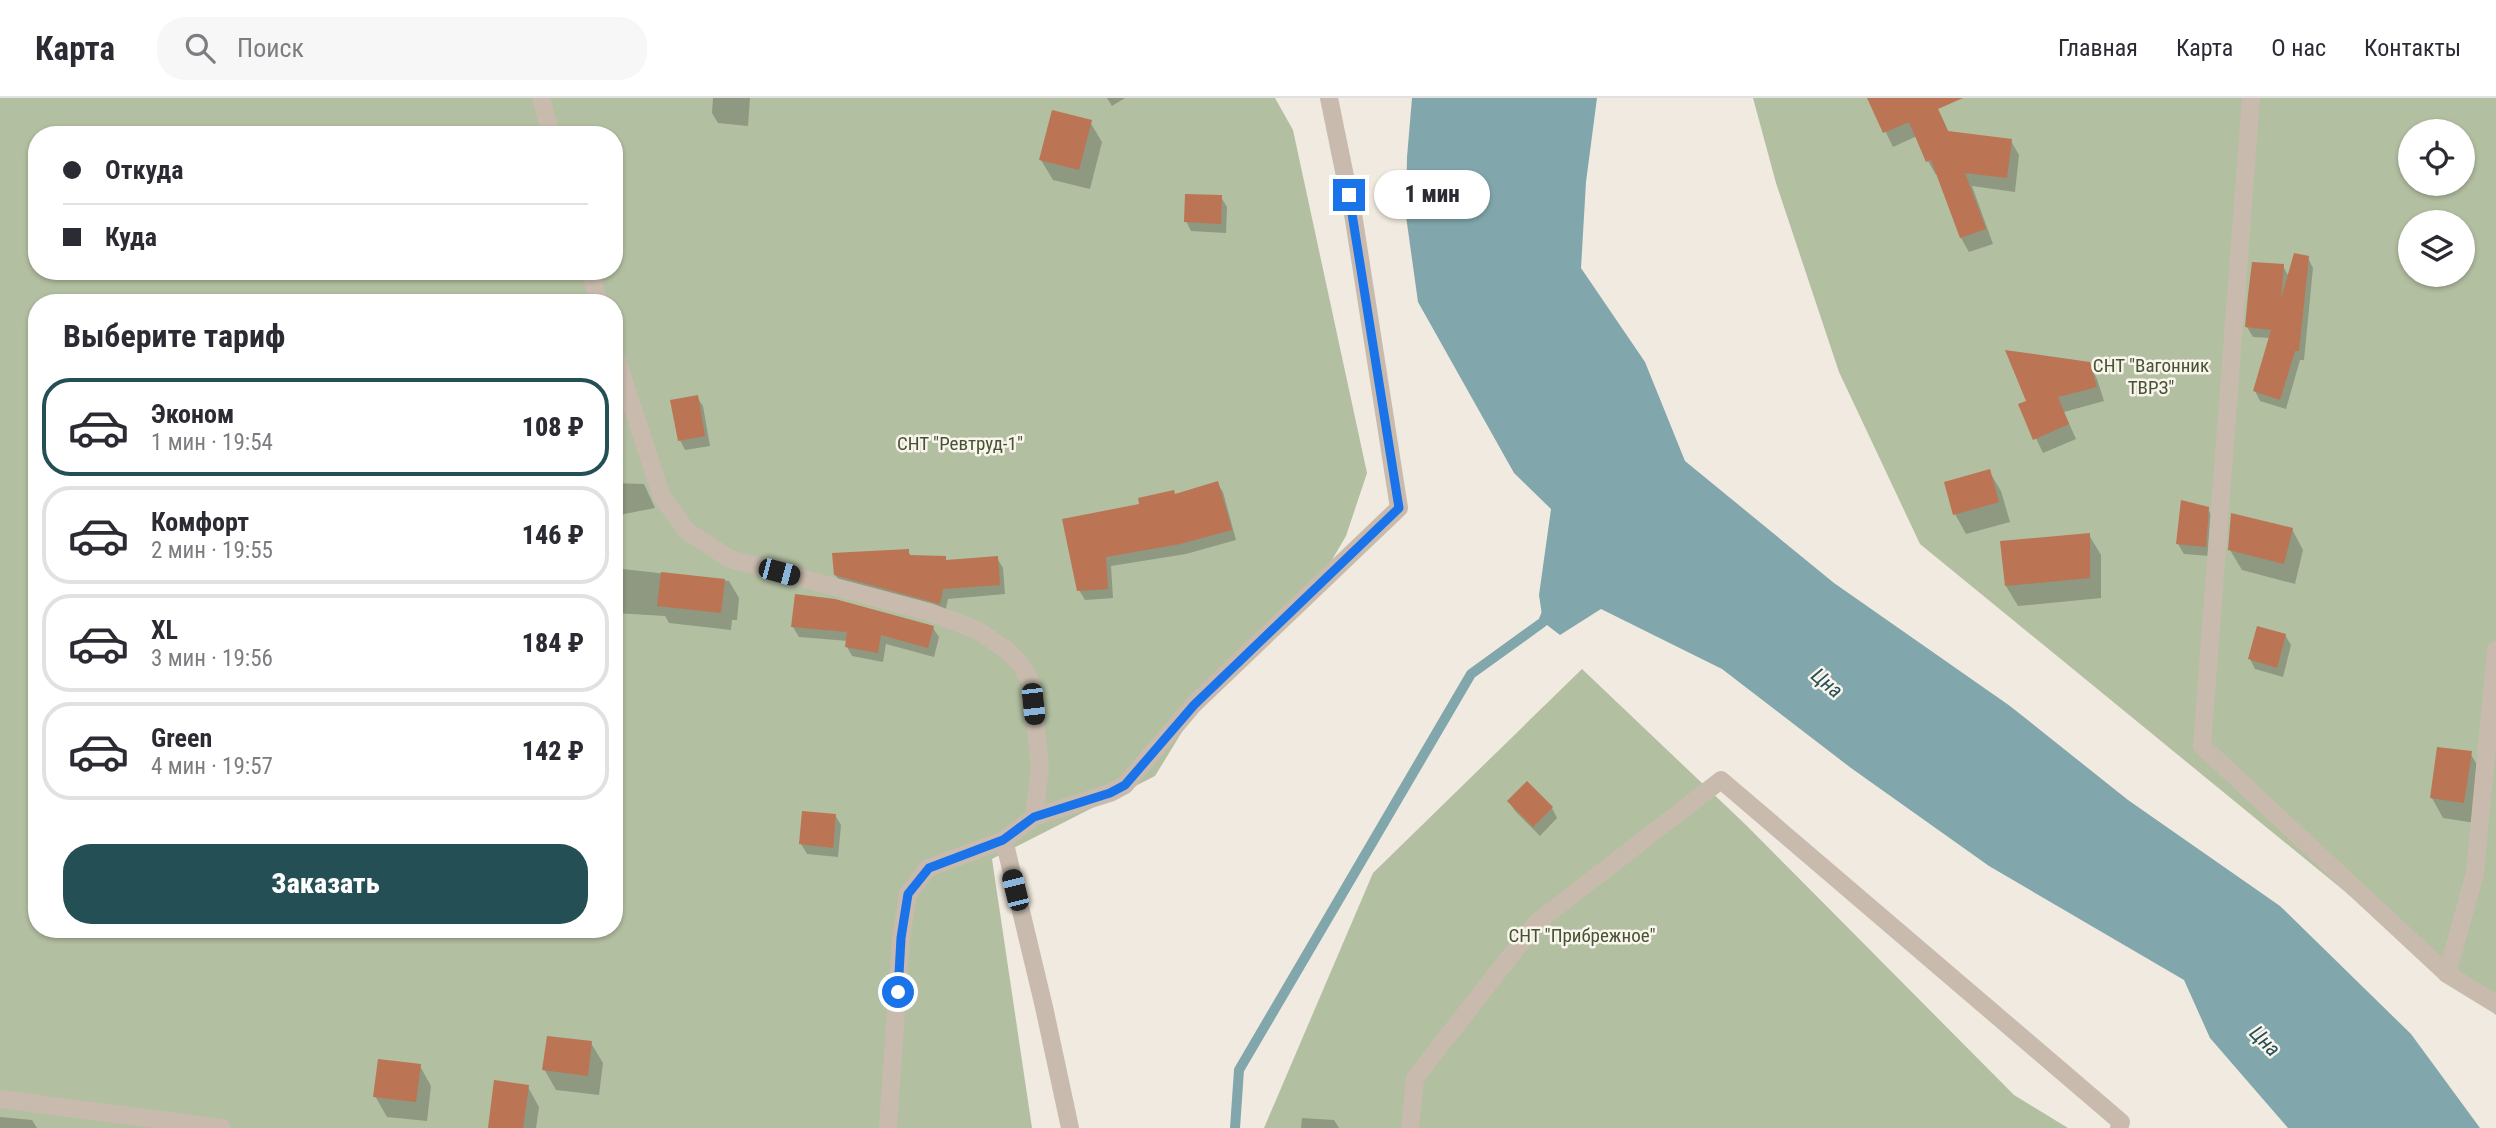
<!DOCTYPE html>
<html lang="ru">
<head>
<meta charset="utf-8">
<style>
	body { margin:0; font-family:"Roboto Condensed",sans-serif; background:#f7f7f7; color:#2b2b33; height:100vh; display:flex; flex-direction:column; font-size:26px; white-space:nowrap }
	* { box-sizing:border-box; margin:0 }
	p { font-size:23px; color:#7c7c81 }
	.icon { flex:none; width:38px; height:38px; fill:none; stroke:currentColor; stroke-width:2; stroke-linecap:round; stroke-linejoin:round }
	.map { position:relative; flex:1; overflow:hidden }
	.drawer { position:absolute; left:28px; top:196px; width:595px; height:644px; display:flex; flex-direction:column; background:#fff; border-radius:28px; box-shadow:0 2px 5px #0004 }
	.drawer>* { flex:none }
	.top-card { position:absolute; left:28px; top:28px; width:595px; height:154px; border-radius:28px; box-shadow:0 2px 5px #0004; display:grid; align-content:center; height:154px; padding:0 35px; background:#fff }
	.buttons { position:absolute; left:2398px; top:21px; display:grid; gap:14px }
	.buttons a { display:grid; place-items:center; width:77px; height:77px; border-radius:50%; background:#fff; box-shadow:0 2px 5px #0004; font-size:35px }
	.end { position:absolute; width:32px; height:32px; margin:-16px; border:9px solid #1a73e8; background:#fff; box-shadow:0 0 0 4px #fff }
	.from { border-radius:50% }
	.bubble { position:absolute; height:49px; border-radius:24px; background:#fff; box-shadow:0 2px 5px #0004; font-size:23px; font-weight:800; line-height:49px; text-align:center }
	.car { position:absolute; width:21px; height:42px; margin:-21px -10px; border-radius:9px; box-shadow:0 0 5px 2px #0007; background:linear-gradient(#222 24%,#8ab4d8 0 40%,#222 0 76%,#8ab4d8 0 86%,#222 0) }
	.top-card b { display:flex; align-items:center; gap:24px; height:66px; font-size:26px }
	.top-card b+b { border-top:2px solid #e1e1e2 }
	.top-card i { width:18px; height:18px; background:#2b2b33 }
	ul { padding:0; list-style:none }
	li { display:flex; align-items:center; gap:21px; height:98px; margin:0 14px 10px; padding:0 21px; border:4px solid #e1e1e2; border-radius:28px }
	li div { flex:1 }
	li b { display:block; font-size:26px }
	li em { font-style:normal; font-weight:800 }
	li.current { border-color:#244f55 }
	li>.icon { width:63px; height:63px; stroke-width:1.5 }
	h2 { padding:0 35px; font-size:32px; line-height:84px }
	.primary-button { display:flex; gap:14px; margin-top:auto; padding:14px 35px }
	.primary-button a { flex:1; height:80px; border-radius:28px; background:#244f55; color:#fff; font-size:28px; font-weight:800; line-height:80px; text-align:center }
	header { display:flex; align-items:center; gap:42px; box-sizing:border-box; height:98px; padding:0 35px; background:#fff; border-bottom:2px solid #e1e1e2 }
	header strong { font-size:33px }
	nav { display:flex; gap:38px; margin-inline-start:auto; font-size:24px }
	.search { width:490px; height:63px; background:#f7f7f7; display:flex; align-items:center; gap:18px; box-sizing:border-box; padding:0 24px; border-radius:28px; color:#7c7c81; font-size:26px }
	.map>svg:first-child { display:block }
</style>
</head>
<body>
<header>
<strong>Карта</strong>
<div class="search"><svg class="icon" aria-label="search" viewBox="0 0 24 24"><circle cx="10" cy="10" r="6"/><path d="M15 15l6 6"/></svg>Поиск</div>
<nav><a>Главная</a><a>Карта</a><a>О нас</a><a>Контакты</a></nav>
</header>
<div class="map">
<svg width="2496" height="1030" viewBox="0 0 2496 1030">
	<rect width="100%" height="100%" fill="#f1eae0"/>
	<g fill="#b3bfa1" fill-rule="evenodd">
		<path d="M0,0H1275L1293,32L1367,375L1346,438L1309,501L1215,580L1155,678L992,761L1032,1030H0ZM37,37H614V173H37ZM37,205H614V831H37Z"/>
		<path d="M1753,0H2496V917L1920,446L1839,274L1776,85ZM2410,33H2462V86H2410ZM2410,124H2462V177H2410Z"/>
		<path d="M1582,571L1746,727L2014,997L2068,1030H1264L1373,775Z"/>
	</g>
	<path fill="#81a7ac" d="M1412,0H1597L1586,84L1581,170L1645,264L1685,363L1834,485L2010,608L2128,702L2280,808L2411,936L2480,1030H2288L2210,940L2184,882L1989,768L1851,670L1722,571L1601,511L1560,537L1543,524L1539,497L1551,411L1514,375L1418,204L1406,118L1407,59Z"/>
	<g fill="#0003">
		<path d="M713,0H750L748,28L718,25L712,15Z"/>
		<path d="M1107,0H1125L1112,8Z"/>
		<path d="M1869,0H1933L1949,35L2011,43L2019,57L2015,94L1972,88L1993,146L1969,154L1961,140L1938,76L1936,77L1928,63L1917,38L1893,49Z"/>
		<path d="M1090,24L1102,44L1090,91L1053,82L1041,62Z"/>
		<path d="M1221,99L1227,109L1226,135L1191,133L1186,123Z"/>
		<path d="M2308,160L2313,170L2304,262H2300L2286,311L2260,303L2255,293L2270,240L2253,239L2247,229L2283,168L2289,179Z"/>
		<path d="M2089,266L2097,281L2104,303L2064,314L2076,341L2043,355L2020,307Z"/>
		<path d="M697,299L703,308L710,348L685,352L680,342Z"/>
		<path d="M1989,373L2001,393L2010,424L1966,436L1955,416Z"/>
		<path d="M614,385L644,386L655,410L614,418Z"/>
		<path d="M1217,385L1223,394L1236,442L1186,456L1111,468L1113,500L1085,502L1079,492L1141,408Z"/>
		<path d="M2208,411L2213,421L2210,458L2184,456L2178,446Z"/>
		<path d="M2292,431L2303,452L2295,486L2242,472L2230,452Z"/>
		<path d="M2089,437L2101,457V500L2018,508L2006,488L2002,445Z"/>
		<path d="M908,453L911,458L945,460L947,464L997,460L1003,470L1005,496L948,501L945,515L841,486L835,476Z"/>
		<path d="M614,470L729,483L739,500L737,522H732L731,532L669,525L665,518L614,515Z"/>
		<path d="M793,529L933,530L939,539L934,559L886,546L883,564L852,558L847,549L848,543L799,539Z"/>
		<path d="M2285,537L2291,547L2283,579L2255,571L2250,561Z"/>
		<path d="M2470,655L2482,675L2475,725L2443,720L2432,700Z"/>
		<path d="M1509,704L1552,710L1557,720L1540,738L1515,713Z"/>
		<path d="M835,717L841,727L838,759L807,756L801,746Z"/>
		<path d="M591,945L603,965L599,997L556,992L544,971Z"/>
		<path d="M420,968L431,988L427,1023L387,1019L375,998Z"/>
		<path d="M528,989L539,1009L536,1030H489Z"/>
		<path d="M0,1019L32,1022L37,1030H0Z"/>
		<path d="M1302,1020L1334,1022L1339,1030H1301Z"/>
	</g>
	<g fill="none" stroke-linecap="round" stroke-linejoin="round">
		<path stroke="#81a7ac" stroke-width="10" d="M1235,1030L1239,972L1471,576L1543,524L1547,514"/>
	</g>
	<g fill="#bb7454">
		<path d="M1867,0H1963L1938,11L1948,33L2012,41L2007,80L1965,75L1986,131L1960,140L1931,62L1926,64L1909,24L1883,35Z"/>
		<path d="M1052,12L1092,22L1079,72L1039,62Z"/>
		<path d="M1185,96L1222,97L1221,126L1184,124Z"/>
		<path d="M2294,155L2309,158L2299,253H2295L2280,302L2253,293L2271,232L2245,229L2248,197L2252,164L2284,166L2281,201Z"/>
		<path d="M2005,252L2090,264L2097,289L2058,299L2069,326L2033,342L2018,306L2026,303Z"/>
		<path d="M698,297L705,338L678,343L670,302Z"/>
		<path d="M1990,371L1999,404L1953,417L1944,384Z"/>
		<path d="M1218,383L1232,432L1180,446L1106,459L1108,491L1077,493L1062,421L1139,406L1138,400L1174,392L1175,396Z"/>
		<path d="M2181,402L2209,409L2206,449L2176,446Z"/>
		<path d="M2231,415L2293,430L2284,466L2228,452Z"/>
		<path d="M2090,435V480L2005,488L2000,443Z"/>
		<path d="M909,451V457L946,458V462L998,458L1000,487L943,491L940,506L834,477L832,455Z"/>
		<path d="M661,474L725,481L721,515L657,508Z"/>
		<path d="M795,496L835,501L934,528L928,550L881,537L878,555L845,549L847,534L791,529Z"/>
		<path d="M2257,528L2286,536L2277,570L2248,561Z"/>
		<path d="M2437,649L2472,653L2464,705L2430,700Z"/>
		<path d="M1527,683L1553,709L1533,729L1507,703Z"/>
		<path d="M802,713L836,716L833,750L799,746Z"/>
		<path d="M547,938L592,943L588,978L542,972Z"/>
		<path d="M378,961L421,966L416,1004L373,999Z"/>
		<path d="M494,982L529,987L523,1030H488Z"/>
	</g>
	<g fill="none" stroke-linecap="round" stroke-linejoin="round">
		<g stroke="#c8bbad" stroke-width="18">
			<path d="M541,0L551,37"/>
			<path d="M2251,0L2202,648L2447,876"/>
			<path d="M590,173L599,205"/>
			<path d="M614,253L662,399L687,433L730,461L929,514L977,532L1008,553L1022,568L1031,585L1040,670L1034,719"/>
			<path d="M2496,552L2475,775L2447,876L2496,906"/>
			<path d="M1004,742L1044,909L1070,1030"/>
			<path d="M0,1001L222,1030"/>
			<path d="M888,1030L901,840L908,796L928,770L1004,742L1034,719L1110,695L1125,687L1194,606L1399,410L1354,122L1329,0"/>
			<path d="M1410,1030L1415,980L1536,825L1721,682L2121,1024L2119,1030"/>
		</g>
	</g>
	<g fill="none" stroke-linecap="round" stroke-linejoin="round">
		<path stroke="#1a73e8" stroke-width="9" d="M898,894L901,840L908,796L929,770L1003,742L1034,719L1110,695L1125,687L1194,607L1399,410L1349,97"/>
	</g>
	<g text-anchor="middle" stroke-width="5" stroke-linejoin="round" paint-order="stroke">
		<g font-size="19" fill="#445331" stroke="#f9f4ec">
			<text x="2151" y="274">СНТ "Вагонник<tspan x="2151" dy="22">ТВРЗ"</tspan></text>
			<text x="960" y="352">СНТ "Ревтруд-1"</text>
			<text x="1582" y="844">СНТ "Прибрежное"</text>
		</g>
		<g font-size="21" font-style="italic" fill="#244f55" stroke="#f9f4ec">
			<text transform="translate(1827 585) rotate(40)" y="7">Цна</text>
			<text transform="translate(2265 943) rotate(45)" y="7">Цна</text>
		</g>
	</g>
</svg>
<div class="buttons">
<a><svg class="icon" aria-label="locate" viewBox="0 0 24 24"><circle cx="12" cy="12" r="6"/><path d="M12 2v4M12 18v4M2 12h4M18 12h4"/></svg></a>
<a><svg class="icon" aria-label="layers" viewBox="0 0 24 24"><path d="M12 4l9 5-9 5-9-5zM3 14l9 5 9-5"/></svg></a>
</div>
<i class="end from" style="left:898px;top:894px"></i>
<i class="end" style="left:1349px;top:97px"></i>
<div class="bubble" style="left:1374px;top:72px;width:116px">1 мин</div>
<i class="car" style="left:779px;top:474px;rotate:105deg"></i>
<i class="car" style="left:1033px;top:606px;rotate:174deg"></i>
<i class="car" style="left:1015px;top:792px;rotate:346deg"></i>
<div class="top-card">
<b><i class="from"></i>Откуда</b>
<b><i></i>Куда</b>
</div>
<section class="drawer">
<h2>Выберите тариф</h2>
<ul>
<li class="current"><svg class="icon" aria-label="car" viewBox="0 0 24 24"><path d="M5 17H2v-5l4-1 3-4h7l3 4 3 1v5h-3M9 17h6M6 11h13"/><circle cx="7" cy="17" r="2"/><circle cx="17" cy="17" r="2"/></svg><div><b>Эконом</b><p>1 мин · 19:54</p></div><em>108 ₽</em></li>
<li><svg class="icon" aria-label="car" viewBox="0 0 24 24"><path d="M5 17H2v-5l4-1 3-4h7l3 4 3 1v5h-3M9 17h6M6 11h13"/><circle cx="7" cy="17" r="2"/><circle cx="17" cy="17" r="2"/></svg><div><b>Комфорт</b><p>2 мин · 19:55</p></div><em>146 ₽</em></li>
<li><svg class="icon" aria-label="car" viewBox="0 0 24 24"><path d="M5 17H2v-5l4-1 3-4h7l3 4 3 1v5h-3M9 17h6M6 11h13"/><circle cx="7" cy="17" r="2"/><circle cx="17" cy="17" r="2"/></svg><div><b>XL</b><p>3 мин · 19:56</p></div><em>184 ₽</em></li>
<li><svg class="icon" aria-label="car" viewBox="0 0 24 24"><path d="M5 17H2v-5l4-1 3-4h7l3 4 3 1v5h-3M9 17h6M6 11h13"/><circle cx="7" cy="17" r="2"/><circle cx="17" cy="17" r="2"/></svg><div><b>Green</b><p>4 мин · 19:57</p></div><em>142 ₽</em></li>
</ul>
<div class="primary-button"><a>Заказать</a></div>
</section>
</div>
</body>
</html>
